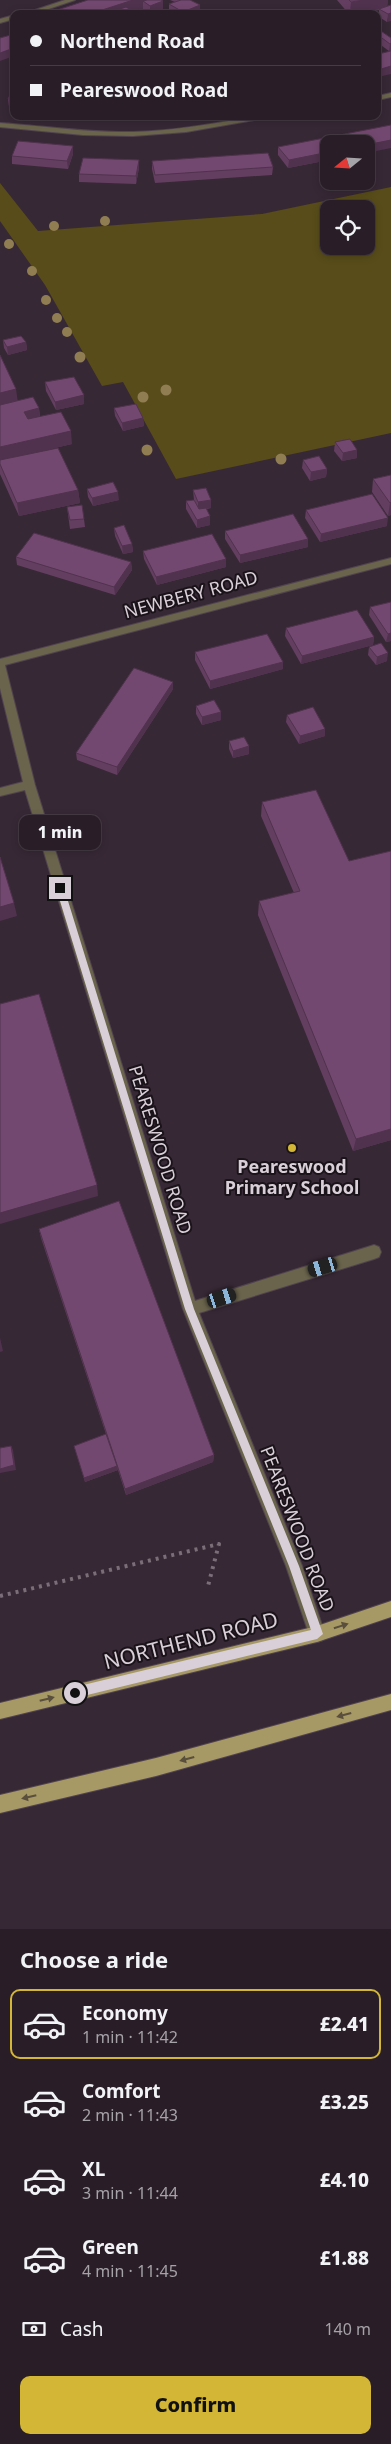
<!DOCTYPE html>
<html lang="en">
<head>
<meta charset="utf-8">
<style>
	body { margin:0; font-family:"Noto Sans",sans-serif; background:#352b34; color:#f1f3f6; height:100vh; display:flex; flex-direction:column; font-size:19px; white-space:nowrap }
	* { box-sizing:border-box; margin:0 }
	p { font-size:16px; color:#a5a2a8 }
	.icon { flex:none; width:28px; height:28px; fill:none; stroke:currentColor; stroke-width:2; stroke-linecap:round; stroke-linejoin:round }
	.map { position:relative; height:1929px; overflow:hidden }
	.drawer { display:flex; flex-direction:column; background:#291e28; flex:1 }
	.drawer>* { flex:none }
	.banner { position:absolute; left:10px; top:10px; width:371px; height:110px; border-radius:10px; box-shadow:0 2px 8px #0003,0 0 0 1px #453c45; display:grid; align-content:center; height:110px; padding:0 20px; background:#291e28 }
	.needle { width:32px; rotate:252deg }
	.tools { position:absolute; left:320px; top:135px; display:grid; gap:10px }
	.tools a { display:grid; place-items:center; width:55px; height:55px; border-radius:10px; background:#291e28; box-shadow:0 2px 8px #0003,0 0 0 1px #453c45; font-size:25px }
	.end { position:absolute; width:22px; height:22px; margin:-11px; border:6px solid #d9cfd8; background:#111; box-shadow:0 0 0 2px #111 }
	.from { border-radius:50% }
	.bubble { position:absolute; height:35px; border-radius:10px; background:#291e28; box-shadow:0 2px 8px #0003,0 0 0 1px #453c45; font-size:16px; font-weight:800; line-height:35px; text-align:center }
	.car { position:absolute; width:15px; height:30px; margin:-15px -8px; border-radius:6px; box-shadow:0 0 4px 1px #0007; background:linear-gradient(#222 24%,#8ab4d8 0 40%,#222 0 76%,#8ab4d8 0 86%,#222 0) }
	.banner b { display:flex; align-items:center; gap:18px; height:48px; font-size:19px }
	.banner b+b { border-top:1px solid #453c45 }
	.banner i { width:12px; height:12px; background:#f1f3f6 }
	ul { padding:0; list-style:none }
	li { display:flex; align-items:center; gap:15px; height:70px; margin:0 10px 8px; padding:0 10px; border:2px solid transparent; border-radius:10px }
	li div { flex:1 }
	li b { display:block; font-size:19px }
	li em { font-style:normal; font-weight:800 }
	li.current { border-color:#d3b635 }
	li>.icon { width:45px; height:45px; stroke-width:1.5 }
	h2 { padding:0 20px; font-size:22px; line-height:60px }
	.pay { display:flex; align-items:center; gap:12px; height:55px; padding:0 20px; font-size:19px }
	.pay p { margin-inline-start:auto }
	.button { display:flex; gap:10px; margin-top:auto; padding:10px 20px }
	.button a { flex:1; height:58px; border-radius:10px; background:#d3b635; color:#111; font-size:20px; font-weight:800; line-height:58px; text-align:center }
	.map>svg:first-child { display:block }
</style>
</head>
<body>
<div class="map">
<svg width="391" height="1929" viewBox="0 0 391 1929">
	<rect width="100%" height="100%" fill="#372835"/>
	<path fill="#584c1a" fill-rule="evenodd" d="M0,183L38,231L262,214L391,187V433L176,479L123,382L102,386L45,285L0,221ZM329,209H366V246H329Z"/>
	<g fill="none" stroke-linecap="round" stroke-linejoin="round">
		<g stroke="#51434f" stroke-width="2">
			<g id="minor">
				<path d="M65,0H75L34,14H23Z"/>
				<path d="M14,15V19L0,23V19Z"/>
				<path d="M391,93V97L378,100V96Z"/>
				<path d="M258,116H278L186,132L133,136L83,135L0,127V123C44,126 89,133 133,132C175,131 217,123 258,116Z"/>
				<path d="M391,558V564L5,665L35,785L195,1301L374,1245L379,1247L381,1252L379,1257L374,1259L199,1313L302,1566L325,1634L323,1640L317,1642L311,1640L309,1634L286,1566L183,1309L25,790L0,796V788L23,782L0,688V659Z"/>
			</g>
		</g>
		<g stroke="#51434f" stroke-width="2">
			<g id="major">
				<path d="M391,1601V1617L317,1642L0,1719V1703L317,1626Z"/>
				<path d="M391,1694V1710L156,1776L0,1813V1795L156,1758Z"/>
			</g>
		</g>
		<path stroke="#7b6e79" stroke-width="4" stroke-dasharray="3 5" stroke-linecap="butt" d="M0,1596L219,1544L208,1586"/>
		<use href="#minor" fill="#6a644c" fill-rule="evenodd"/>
		<use href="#major" fill="#a69966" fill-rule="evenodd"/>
	</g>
	<g fill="#907e52">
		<circle cx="105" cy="221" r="5"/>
		<circle cx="54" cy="226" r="5"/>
		<circle cx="9" cy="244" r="5"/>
		<circle cx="32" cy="271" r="5"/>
		<circle cx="46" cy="300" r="5"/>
		<circle cx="57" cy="318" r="5"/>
		<circle cx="67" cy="332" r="5"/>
		<circle cx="80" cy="357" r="5.5"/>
		<circle cx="166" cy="390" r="5.5"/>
		<circle cx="143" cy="397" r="5.5"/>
		<circle cx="147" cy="450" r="5.5"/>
		<circle cx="281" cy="459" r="5.5"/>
	</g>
	<g fill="#633e60">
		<path d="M88,0L163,1V9L150,13L143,9L134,12L135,14H54V11Z"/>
		<path d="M170,0H190L200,5V12L197,14H172L169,12V4L175,2Z"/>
		<path d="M337,0H388L387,6L391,5L387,22L379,17V10L349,14Z"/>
		<path d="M378,29L391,38V74L389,51L378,43Z"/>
		<path d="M14,65V77L10,74L9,67Z"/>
		<path d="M14,90V107H9L8,99Z"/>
		<path d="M115,116H137L116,118Z"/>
		<path d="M329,144V160L288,168L278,155V147Z"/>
		<path d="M73,154L68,169L12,164V156Z"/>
		<path d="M152,161L273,167L272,175L155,183L152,169Z"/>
		<path d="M139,168L136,184L79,182V174Z"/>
		<path d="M3,340L26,342L27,350L8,355L4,348Z"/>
		<path d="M0,355L17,401L39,408L40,417L72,444L16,457L78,490L80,503L19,516L0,474Z"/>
		<path d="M45,382L84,404L56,410L46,391Z"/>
		<path d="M114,408L143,418L144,426L123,431L115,416Z"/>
		<path d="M335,442L357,458L342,461L334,451Z"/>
		<path d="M303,460L327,469L326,477L310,481L302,468Z"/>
		<path d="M391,475V515L388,516L372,492L373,479Z"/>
		<path d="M87,489L119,500L93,506L88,497Z"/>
		<path d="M193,490L211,500V508L207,509L210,525L197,528L186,509V501L194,500Z"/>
		<path d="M67,507L84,519L85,527L70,529Z"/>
		<path d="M306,510L387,526L320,542L305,518Z"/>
		<path d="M114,528L132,544L133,552L123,554L115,536Z"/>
		<path d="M225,531L308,539V547L240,563L225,539Z"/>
		<path d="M143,551L226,559V567L157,585L144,559Z"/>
		<path d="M16,557L131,562L132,570L115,595L17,565Z"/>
		<path d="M391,602V641L386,642L369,615L370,607Z"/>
		<path d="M286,628L374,637L373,645L301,664L285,636Z"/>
		<path d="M369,647L387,661L376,665L368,655Z"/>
		<path d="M195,652L283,662V669L210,689L195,660Z"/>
		<path d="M173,682V689L117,775L77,760L76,753Z"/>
		<path d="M196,706L221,712V720L202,725L196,714Z"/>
		<path d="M287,715L325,736L299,744L286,722Z"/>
		<path d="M229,741L249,746V754L233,758L229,749Z"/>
		<path d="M262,802L349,861L391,851V1140L353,1151L258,915L259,901L294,893L261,816Z"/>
		<path d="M39,1229L214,1455L213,1462L126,1495L118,1470L85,1482L74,1446L106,1434L41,1238Z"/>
	</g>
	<g fill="#50324e">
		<path d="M133,0H156L163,1V9L150,13V6L143,1V9L128,14L120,9V14H90Z"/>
		<path d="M364,0H388L387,8L350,14L351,2Z"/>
		<path d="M200,5V12L197,14H183V12Z"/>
		<path d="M391,13V21L387,22L388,14Z"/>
		<path d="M391,43V51H389L390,44Z"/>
		<path d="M14,48V56L0,61V53Z"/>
		<path d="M391,66V74L378,77V70Z"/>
		<path d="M391,140V148L366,153V145Z"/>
		<path d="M73,146V154L68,169L67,161Z"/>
		<path d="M329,152V160L288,168L289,160Z"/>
		<path d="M139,160V168L136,184V176Z"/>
		<path d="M26,342L27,350L8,355L7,347Z"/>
		<path d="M16,389L18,403L0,406V393Z"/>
		<path d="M84,395V404L56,410L55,402Z"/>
		<path d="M39,408L40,421L26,425L24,412Z"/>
		<path d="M143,418L144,426L123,431L122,423Z"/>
		<path d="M71,431L72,444L0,461V447Z"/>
		<path d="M357,450V458L342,461L343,453Z"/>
		<path d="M327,469L326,477L310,481L311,472Z"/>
		<path d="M78,490L80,503L19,516L17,503Z"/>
		<path d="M118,492L119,500L93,506L92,498Z"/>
		<path d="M211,500V508L198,510V502Z"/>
		<path d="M391,502V515L388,516L390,503Z"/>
		<path d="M210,516V525L197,528V520Z"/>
		<path d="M388,518L387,526L320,542L321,534Z"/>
		<path d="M308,539V547L240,563V555Z"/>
		<path d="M132,544L133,552L123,554L122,546Z"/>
		<path d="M226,559V567L157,585L156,577Z"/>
		<path d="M131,562L132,570L115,595L114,587Z"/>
		<path d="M391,633V641L386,642L388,634Z"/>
		<path d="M374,637L373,645L301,664L302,656Z"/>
		<path d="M388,653L387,661L376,665L377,657Z"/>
		<path d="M283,662V669L210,689V681Z"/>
		<path d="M173,682V689L117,775V767Z"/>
		<path d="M221,712V720L202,725V717Z"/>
		<path d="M325,729V736L299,744L300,736Z"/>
		<path d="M249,746V754L233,758V751Z"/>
		<path d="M14,903L17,916L0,921V907Z"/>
		<path d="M391,1129V1140L353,1151L356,1139Z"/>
		<path d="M97,1185L98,1196L0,1224V1213Z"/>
		<path d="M0,1338L3,1351L0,1352Z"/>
		<path d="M11,1446L13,1450L16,1470L0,1473V1469Z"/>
		<path d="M214,1455L213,1462L126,1495L125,1489Z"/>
		<path d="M117,1466L118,1470L85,1482L84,1478Z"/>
	</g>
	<g fill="#734870" stroke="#50324e">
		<path d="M88,0H133L90,14H58L54,11Z"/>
		<path d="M147,0H161L163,1L150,6L143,1Z"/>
		<path d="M181,0H190L200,5L183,12L169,4Z"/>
		<path d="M349,0H364L351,2Z"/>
		<path d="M391,5V13L388,14L379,9Z"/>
		<path d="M126,7L135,12L128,14L120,9Z"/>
		<path d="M111,12L114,14H104Z"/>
		<path d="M378,29L391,38V43L390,44L378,35Z"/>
		<path d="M14,34V48L0,53V38Z"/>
		<path d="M391,51V66L378,70V54Z"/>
		<path d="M14,65V70L9,67Z"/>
		<path d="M12,90H14V99H8Z"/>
		<path d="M391,125V140L366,145V144H329V152L289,160L278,147Z"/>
		<path d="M18,141L73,146L67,161L12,156Z"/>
		<path d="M268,153L273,167L155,175L152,161Z"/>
		<path d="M83,158L139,160L136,176L79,174Z"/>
		<path d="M21,336L26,342L7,347L3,340Z"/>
		<path d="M0,355L16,389L0,393Z"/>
		<path d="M74,377L84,395L55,402L45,382Z"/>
		<path d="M33,397L39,408L24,412L28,419L61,412L71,431L0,447V405Z"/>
		<path d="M136,404L143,418L122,423L114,408Z"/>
		<path d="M350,439L357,450L343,453L335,442Z"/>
		<path d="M58,448L78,490L17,503L0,464V460Z"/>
		<path d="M319,456L327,469L311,472L303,460Z"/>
		<path d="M391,475V502L390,503L373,479Z"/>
		<path d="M113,482L118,492L92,498L87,489Z"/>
		<path d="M206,488L211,500L198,502L193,490Z"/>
		<path d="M372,494L388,518L321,534L306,510Z"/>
		<path d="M194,500L199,509L206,508L210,516L197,520L186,501Z"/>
		<path d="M82,505L84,519L70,520L67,507Z"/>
		<path d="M293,514L308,539L240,555L225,531Z"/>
		<path d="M124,525L132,544L122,546L114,528Z"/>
		<path d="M34,533L131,562L114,587L16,557Z"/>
		<path d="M212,534L226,559L156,577L143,551Z"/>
		<path d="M391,602V633L388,634L370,607Z"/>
		<path d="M357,610L374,637L302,656L286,628Z"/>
		<path d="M267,634L283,662L210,681L195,652Z"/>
		<path d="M381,643L388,653L377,657L369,647Z"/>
		<path d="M134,668L173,682L117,767L76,753Z"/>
		<path d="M214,700L221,712L202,717L196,706Z"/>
		<path d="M313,707L325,729L300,736L287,715Z"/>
		<path d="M244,737L249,746L233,751L229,741Z"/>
		<path d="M316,790L349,861L391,851V1129L356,1139L259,901L300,891L262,802Z"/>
		<path d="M0,857L14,903L0,907Z"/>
		<path d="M39,994L97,1185L0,1213V1004Z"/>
		<path d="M119,1201L214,1455L125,1489L39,1229Z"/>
		<path d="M106,1434L117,1466L84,1478L74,1446Z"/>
		<path d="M11,1446L14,1465L0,1469V1448Z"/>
	</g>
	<defs><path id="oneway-solid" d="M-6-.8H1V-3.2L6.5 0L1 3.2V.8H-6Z" transform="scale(1.25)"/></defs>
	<g fill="#594f3c">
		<use href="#oneway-solid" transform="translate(341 1626) rotate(-18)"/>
		<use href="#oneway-solid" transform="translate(47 1699) rotate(-14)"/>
		<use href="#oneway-solid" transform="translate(344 1715) rotate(165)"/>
		<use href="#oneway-solid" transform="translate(187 1759) rotate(165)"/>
		<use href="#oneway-solid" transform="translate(29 1797) rotate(167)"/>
	</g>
	<path fill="#d9cfd8" d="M60,885L64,888L194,1309L299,1566L323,1634L317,1639L75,1698L69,1693L75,1687L311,1630L289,1566L185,1309L56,888Z"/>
	<circle fill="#d3b635" stroke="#1a1319" stroke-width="2" cx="292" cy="1148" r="5"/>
	<g text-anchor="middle" stroke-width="4" stroke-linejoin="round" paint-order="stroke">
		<g font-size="18" fill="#d9cfd8" stroke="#1a1319">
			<text transform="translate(191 595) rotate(-15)" y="6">NEWBERY ROAD</text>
			<text transform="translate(160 1150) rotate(73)" y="6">PEARESWOOD ROAD</text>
			<text transform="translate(297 1529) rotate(69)" y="6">PEARESWOOD ROAD</text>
		</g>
		<g font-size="18" font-weight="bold" fill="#d9cfd8" stroke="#1a1319">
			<text x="292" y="1173">Peareswood<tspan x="292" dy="21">Primary School</tspan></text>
		</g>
		<g font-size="21" fill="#d9cfd8" stroke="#1a1319">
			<text transform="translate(191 1641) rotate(-14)" y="7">NORTHEND ROAD</text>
		</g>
	</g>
</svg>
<div class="tools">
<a><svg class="needle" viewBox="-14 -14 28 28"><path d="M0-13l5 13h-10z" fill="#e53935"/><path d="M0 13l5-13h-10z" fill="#a5a2a8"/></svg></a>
<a><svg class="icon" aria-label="locate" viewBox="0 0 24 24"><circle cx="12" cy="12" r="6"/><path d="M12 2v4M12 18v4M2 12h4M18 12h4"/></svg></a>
</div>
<i class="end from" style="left:75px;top:1693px"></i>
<i class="end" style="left:60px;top:888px"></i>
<div class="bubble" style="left:19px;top:815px;width:82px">1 min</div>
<i class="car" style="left:323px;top:1267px;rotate:253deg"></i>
<i class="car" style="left:222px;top:1298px;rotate:72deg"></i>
<div class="banner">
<b><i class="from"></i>Northend Road</b>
<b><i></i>Peareswood Road</b>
</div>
</div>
<section class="drawer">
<h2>Choose a ride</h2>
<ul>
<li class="current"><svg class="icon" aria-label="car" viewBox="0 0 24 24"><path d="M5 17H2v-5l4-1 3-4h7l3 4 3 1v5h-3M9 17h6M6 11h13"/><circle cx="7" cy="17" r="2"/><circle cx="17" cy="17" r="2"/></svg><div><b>Economy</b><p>1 min · 11:42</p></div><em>£2.41</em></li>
<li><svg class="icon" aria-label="car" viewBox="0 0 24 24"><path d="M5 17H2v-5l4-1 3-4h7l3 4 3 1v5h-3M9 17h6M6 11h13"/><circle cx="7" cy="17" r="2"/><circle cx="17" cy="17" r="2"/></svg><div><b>Comfort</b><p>2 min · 11:43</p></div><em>£3.25</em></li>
<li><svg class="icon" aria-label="car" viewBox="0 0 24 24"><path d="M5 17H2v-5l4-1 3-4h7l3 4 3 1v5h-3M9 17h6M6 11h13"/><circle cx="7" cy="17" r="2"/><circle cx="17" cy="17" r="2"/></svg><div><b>XL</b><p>3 min · 11:44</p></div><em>£4.10</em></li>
<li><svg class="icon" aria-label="car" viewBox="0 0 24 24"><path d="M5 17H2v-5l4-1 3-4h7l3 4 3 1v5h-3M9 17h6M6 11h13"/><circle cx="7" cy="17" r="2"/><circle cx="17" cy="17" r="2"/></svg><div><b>Green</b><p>4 min · 11:45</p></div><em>£1.88</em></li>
</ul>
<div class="pay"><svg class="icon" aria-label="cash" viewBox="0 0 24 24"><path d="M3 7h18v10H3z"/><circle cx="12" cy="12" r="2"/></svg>Cash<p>140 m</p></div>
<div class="button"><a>Confirm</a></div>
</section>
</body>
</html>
